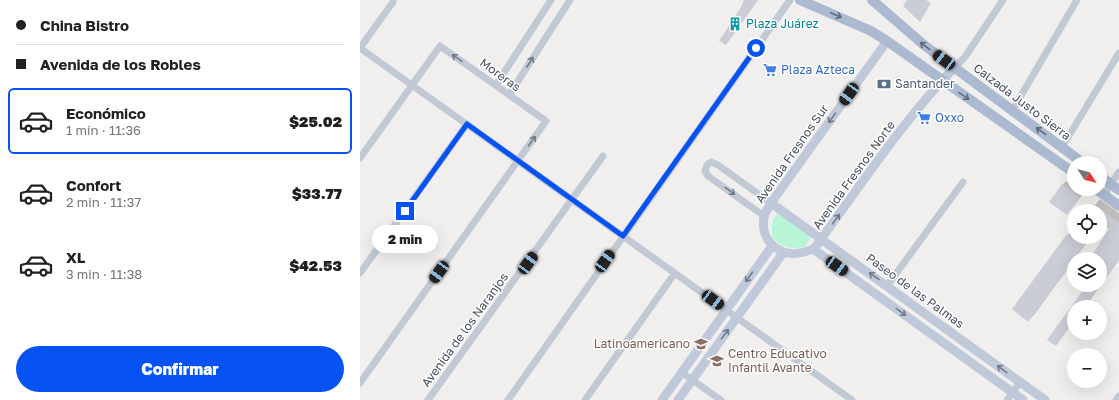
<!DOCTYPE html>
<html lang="es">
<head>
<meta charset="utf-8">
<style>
	body { margin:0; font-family:"Golos Text",sans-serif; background:#f2f2f2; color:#202124; height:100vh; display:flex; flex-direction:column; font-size:15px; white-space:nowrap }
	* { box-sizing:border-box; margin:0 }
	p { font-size:13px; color:#757577 }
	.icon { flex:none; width:22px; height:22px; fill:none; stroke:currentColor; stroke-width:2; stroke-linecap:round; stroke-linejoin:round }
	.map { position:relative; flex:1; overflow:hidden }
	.side { display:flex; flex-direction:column; background:#fff; width:360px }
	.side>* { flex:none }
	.guide { display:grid; align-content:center; height:88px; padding:0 16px; background:#fff }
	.needle { width:26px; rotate:126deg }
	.controls { position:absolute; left:707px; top:156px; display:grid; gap:8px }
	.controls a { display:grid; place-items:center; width:40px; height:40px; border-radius:50%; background:#fff; box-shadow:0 4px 16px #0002; font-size:20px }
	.end { position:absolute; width:18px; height:18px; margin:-9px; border:5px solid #0652f3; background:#fff; box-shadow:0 0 0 2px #fff }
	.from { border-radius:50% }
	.bubble { position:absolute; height:28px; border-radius:14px; background:#fff; box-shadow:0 4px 16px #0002; font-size:13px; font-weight:800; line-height:28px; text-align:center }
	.car { position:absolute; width:12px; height:24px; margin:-12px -6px; border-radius:5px; box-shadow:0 0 3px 1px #0007; background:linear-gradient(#222 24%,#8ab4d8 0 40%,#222 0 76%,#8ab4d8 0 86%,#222 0) }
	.guide b { display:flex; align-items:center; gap:14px; height:38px; font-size:15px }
	.guide b+b { border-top:1px solid #e0e0e0 }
	.guide i { width:10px; height:10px; background:#202124 }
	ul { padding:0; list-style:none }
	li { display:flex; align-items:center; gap:12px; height:66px; margin:0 8px 6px; padding:0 8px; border:2px solid transparent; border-radius:6px }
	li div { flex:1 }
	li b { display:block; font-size:15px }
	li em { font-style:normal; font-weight:800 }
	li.active { border-color:#0652f3 }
	li>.icon { width:36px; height:36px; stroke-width:1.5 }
	.action { display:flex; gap:8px; margin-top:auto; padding:8px 16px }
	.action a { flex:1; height:46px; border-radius:24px; background:#0652f3; color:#fff; font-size:16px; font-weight:800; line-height:46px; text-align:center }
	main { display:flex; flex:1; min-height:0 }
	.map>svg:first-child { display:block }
</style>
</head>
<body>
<main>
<section class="side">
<div class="guide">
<b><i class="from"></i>China Bistro</b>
<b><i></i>Avenida de los Robles</b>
</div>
<ul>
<li class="active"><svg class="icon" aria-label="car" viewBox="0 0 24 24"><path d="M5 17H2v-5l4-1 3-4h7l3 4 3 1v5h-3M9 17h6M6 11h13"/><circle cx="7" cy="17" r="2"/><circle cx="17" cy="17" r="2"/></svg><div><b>Económico</b><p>1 min · 11:36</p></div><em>$25.02</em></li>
<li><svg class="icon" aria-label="car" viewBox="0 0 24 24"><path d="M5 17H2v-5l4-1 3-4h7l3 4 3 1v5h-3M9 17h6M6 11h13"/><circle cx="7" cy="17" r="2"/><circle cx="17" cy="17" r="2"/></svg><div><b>Confort</b><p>2 min · 11:37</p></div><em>$33.77</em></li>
<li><svg class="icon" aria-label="car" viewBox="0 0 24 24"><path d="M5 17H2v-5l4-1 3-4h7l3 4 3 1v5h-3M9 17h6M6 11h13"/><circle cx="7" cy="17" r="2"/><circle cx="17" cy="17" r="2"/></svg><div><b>XL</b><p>3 min · 11:38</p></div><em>$42.53</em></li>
</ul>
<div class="action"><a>Confirmar</a></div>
</section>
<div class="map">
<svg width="759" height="400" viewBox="0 0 759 400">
	<rect width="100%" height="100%" fill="#f1efee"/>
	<path fill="#b8f4d6" d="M421,213L444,229L451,238L444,247C429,249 423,248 412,237V223L416,214Z"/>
	<g fill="#0003">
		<path d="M706,181L714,187V189H716L723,194L710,211L690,201Z"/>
		<path d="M740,199L759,213V260L725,307H714V321L696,344L689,340L729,285H740V259H730L750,228L742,223L740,225V211H730Z"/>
		<path d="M714,229V237H731L674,315L668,320L653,309L708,235Z"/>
	</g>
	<g fill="#cacdd5">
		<path d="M384,0H398L366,45L359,41L381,7Z"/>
		<path d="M547,0H566L571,3L560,22L543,6Z"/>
		<path d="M702,184L720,197L707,215L689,202Z"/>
		<path d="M734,204L759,223V259L724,307H714V321L696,346L687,340L727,285H740V259H729L749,229L740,223V211H728Z"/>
		<path d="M707,234L711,237H731L668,322L652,309Z"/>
	</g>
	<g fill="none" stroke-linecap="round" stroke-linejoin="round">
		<g stroke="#c1c9d5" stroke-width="7">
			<path d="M0,48L492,400"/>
			<path d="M0,48L33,2"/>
			<path d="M595,67L605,57L643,0"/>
			<path d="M136,85L191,0"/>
			<path d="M149,95L210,0"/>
			<path d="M652,111L717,0"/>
			<path d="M702,147L759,53"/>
			<path d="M0,158L80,46L186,121L0,383"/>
			<path d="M744,195L759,172"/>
			<path d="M404,216L348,176L345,171L347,165L351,162L358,165L411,203"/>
			<path d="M0,273L107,124"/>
			<path d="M527,286L603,182"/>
			<path d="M321,372L361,400"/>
			<path d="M68,400L243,156"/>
			<path d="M148,400L430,0"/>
			<path d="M225,400L315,273"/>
			<path d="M647,400L660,382"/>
			<path d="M756,400L759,396"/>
		</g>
		<g stroke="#bfc9da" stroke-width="9">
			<path d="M527,41L411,203C409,207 405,212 404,217C399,241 421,259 444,252C447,251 451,250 453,249C456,247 459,242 461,239C503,182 545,118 595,67"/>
			<path d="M411,203L685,400"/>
			<path d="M453,249L663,400"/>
			<path d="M302,400L412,246"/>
			<path d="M318,400L423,253"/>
		</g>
		<g stroke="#abbad0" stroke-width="10">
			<path d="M440,0L511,31L527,41L714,173"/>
			<path d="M512,0L564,45L723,163"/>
			<path d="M740,176L759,190"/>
			<path d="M736,189L759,206"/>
		</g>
	</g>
	<defs><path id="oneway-shaft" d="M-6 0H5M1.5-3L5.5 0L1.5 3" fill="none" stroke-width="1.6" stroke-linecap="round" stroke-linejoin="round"/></defs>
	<g stroke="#5e6a7a">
		<use href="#oneway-shaft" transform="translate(476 15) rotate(23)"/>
		<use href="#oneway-shaft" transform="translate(565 46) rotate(-142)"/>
		<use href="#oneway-shaft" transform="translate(604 96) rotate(35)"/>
		<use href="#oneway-shaft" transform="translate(681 131) rotate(-144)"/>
	</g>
	<g stroke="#707a88">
		<use href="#oneway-shaft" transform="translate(97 58) rotate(-145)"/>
		<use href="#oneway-shaft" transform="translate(170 62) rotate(-58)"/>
		<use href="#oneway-shaft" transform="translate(172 141) rotate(-55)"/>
		<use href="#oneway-shaft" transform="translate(370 191) rotate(36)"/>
	</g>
	<g stroke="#707a89">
		<use href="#oneway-shaft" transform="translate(472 118) rotate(125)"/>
		<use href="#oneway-shaft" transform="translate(476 219) rotate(-54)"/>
		<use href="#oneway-shaft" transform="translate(514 276) rotate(-145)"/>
		<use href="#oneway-shaft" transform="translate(389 277) rotate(126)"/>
		<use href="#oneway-shaft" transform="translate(541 312) rotate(36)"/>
		<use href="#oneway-shaft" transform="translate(365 334) rotate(-54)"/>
		<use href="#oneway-shaft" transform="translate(642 369) rotate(-144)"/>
	</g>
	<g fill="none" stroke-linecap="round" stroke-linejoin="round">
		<path stroke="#0652f3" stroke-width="5" d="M45,211L107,124L263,236L396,48"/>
	</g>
	<defs>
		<g id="building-bare" transform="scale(1.08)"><path d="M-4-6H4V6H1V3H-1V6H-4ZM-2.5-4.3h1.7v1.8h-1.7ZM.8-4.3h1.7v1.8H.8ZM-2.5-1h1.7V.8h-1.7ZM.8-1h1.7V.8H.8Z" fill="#0f9aa8" stroke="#fff" stroke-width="2.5" paint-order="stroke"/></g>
		<g id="supermarket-bare" transform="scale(1.08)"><path d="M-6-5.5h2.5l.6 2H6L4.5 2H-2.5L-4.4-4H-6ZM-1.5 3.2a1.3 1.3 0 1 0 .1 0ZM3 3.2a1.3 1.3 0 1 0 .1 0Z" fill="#3f7fe0" stroke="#fff" stroke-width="2.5" paint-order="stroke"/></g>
		<g id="bank-bare" transform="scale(1.08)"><path d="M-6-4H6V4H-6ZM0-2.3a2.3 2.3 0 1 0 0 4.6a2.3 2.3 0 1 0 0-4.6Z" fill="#5c6f8a" stroke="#fff" stroke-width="2.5" paint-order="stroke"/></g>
		<g id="school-bare" transform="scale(1.08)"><path d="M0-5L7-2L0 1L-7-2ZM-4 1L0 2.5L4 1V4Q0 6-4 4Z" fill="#8d6e63" stroke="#fff" stroke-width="2.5" paint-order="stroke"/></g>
	</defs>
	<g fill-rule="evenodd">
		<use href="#building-bare" x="375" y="24"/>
		<use href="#supermarket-bare" x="410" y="70"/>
		<use href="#bank-bare" x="524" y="84"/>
		<use href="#supermarket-bare" x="564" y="118"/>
		<use href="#school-bare" x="341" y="344"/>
		<use href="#school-bare" x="357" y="361"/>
	</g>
	<g text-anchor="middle" stroke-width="3" stroke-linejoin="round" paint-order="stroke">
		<g font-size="12" fill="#0d838f" stroke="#fff" text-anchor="start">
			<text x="386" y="28">Plaza Juárez</text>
		</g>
		<g font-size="12" fill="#366cbe" stroke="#fff" text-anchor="start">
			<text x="421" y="74">Plaza Azteca</text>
			<text x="575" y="122">Oxxo</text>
		</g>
		<g font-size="12" fill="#454f5e" stroke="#fff">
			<text transform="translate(140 75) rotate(36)" y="4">Moreras</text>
			<text transform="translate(662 102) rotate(37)" y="4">Calzada Justo Sierra</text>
			<text transform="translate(432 154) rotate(-55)" y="4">Avenida Fresnos Sur</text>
			<text transform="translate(494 175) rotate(-54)" y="4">Avenida Fresnos Norte</text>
			<text transform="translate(555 291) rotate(36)" y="4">Paseo de las Palmas</text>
			<text transform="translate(105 330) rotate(-54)" y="4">Avenida de los Naranjos</text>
		</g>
		<g font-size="12" fill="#4e5e75" stroke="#fff" text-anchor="start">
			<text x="535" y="88">Santander</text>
		</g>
		<g font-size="12" fill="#785e54" stroke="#fff" text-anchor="end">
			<text x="330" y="348">Latinoamericano</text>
			<text x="368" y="358" text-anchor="start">Centro Educativo<tspan x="368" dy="14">Infantil Avante</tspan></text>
		</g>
	</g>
</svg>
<div class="controls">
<a><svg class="needle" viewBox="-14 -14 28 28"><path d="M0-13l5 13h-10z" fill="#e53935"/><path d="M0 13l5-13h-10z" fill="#757577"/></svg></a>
<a><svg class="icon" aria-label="locate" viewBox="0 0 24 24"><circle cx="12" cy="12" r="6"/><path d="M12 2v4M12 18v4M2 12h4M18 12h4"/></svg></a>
<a><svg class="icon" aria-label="layers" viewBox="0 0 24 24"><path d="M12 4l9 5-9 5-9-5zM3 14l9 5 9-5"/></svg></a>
<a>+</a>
<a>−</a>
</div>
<i class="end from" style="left:396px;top:48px"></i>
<i class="end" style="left:45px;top:211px"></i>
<div class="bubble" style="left:12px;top:225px;width:66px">2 min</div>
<i class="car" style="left:584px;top:60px;rotate:306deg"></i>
<i class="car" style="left:489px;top:94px;rotate:215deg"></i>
<i class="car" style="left:245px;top:261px;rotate:35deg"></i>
<i class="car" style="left:168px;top:263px;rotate:36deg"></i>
<i class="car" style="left:477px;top:266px;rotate:125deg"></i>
<i class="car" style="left:79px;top:272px;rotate:216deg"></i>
<i class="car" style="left:353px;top:300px;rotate:126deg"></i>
</div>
</main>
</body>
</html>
